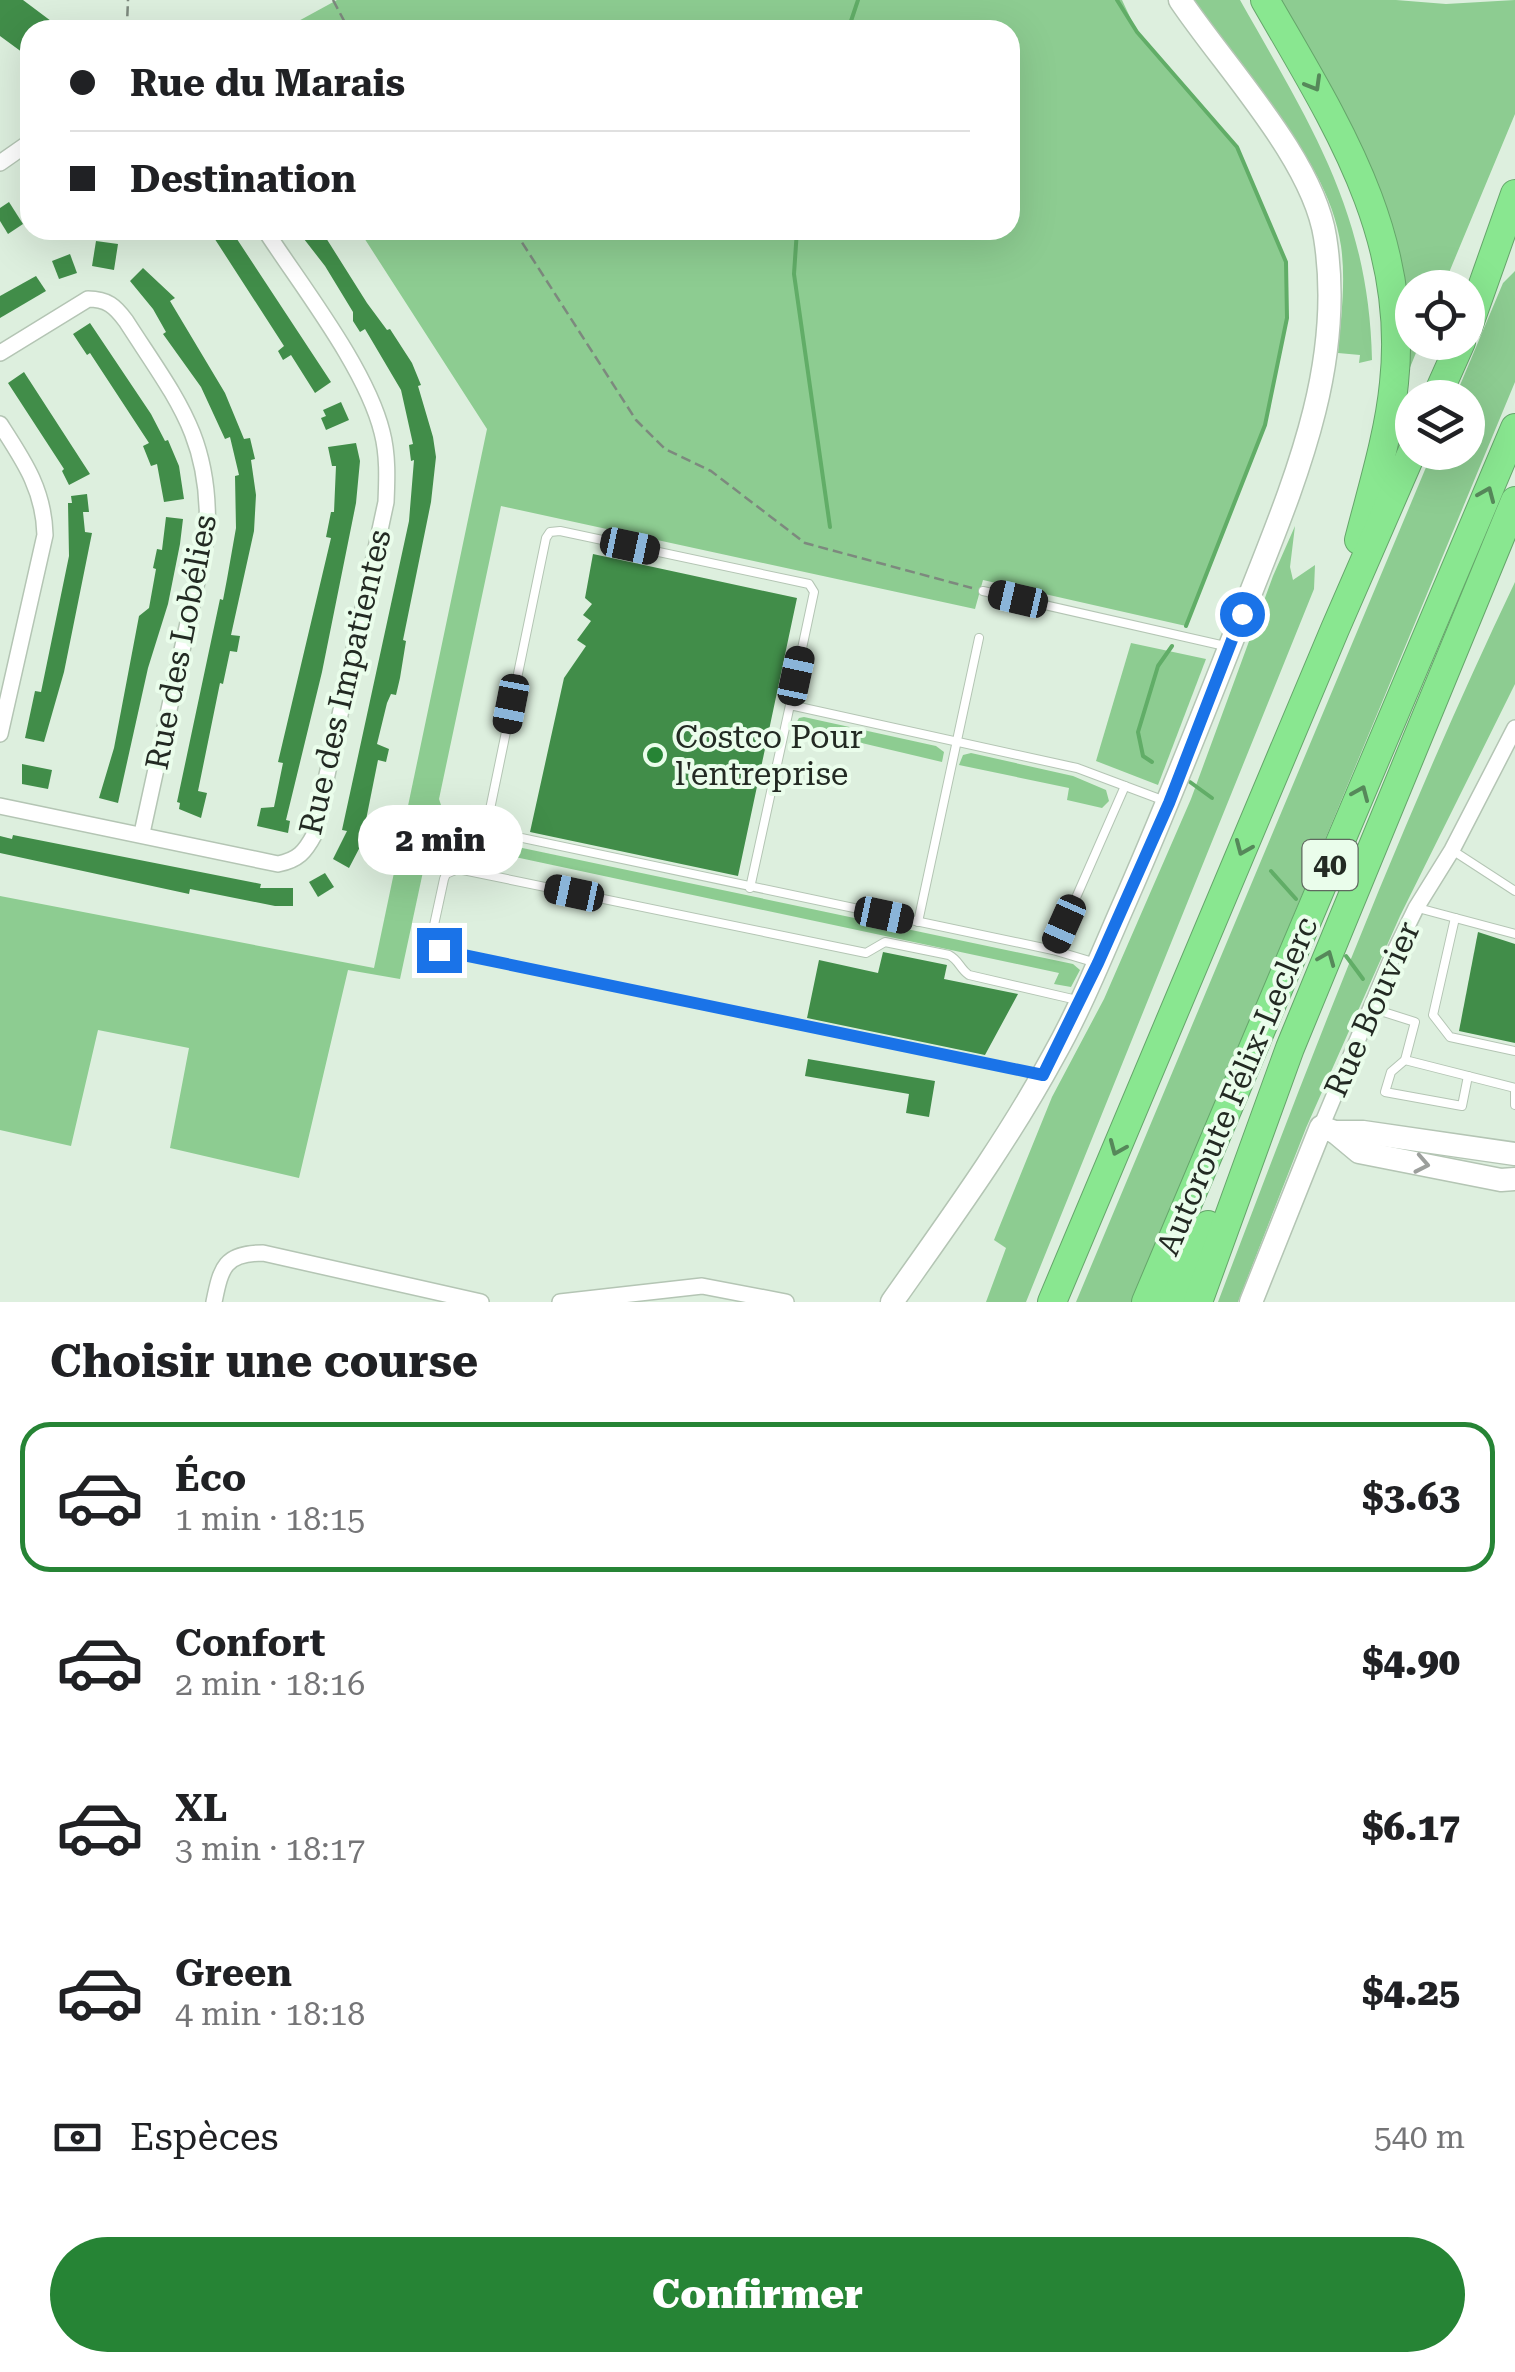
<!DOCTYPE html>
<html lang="fr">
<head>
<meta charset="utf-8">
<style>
	body { margin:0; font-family:"Roboto Serif",serif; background:#f6f6f6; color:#202124; height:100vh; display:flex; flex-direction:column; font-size:38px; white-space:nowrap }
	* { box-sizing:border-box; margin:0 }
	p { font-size:32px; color:#757577 }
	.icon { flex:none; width:55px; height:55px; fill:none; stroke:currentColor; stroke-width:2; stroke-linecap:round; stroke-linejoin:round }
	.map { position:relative; height:1302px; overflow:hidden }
	.drawer { display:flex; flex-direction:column; background:#fff; flex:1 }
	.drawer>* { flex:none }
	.hud { position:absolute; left:20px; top:20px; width:1000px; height:220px; border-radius:30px; box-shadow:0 10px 40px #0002; display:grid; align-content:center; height:220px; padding:0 50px; background:#fff }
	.tools { position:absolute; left:1395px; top:270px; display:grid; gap:20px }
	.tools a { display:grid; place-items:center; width:90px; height:90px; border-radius:50%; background:#fff; box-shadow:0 10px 40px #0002; font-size:50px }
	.end { position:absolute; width:45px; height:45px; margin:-22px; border:12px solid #1a73e8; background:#fff; box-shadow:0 0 0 5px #fff }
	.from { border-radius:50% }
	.bubble { position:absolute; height:70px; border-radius:35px; background:#fff; box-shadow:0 10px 40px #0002; font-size:32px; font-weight:800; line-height:70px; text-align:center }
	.car { position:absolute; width:30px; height:60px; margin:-30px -15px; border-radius:12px; box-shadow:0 0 8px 2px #0007; background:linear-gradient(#222 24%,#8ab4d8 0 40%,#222 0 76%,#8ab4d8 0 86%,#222 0) }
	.hud b { display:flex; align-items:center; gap:35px; height:95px; font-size:38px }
	.hud b+b { border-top:2px solid #e0e0e0 }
	.hud i { width:25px; height:25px; background:#202124 }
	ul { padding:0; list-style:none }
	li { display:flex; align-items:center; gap:30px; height:150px; margin:0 20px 15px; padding:0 30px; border:5px solid transparent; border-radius:30px }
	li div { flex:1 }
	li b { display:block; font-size:38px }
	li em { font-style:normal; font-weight:800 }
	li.on { border-color:#268435 }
	li>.icon { width:90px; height:90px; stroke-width:1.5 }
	h2 { padding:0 50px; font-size:45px; line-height:120px }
	.pay { display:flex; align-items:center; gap:25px; height:110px; padding:0 50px; font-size:38px }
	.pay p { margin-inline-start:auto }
	.primary-button { display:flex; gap:20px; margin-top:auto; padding:20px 50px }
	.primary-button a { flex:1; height:115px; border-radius:60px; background:#268435; color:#fff; font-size:40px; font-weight:800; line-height:115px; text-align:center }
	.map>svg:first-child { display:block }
</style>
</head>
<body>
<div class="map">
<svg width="1515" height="1302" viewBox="0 0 1515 1302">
	<rect width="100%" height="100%" fill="#ddefde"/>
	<g fill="#8dcc91">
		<path d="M337,0H1122L1137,32L1237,147L1286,262L1287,318L1265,425L1186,626L983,580L975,609L501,506L439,799L447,823L461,835L1073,964L1080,970L1071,987L1054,984L1059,973L430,839L400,979L348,970L299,1178L170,1148L189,1048L98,1030L71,1146L0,1130V896L374,968L487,429L359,230H1010V30H282Z"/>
		<path d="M1190,0H1240C1310,124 1369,212 1372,360L1359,363L1360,355L1338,353C1341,318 1346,281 1341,246C1328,155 1240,74 1190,0Z"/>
		<path d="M1281,0H1396L1446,4L1515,0V114L1443,287L1412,288V342L1420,343L1402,387L1374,181L1351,124Z"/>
		<path d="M1515,271V382L1133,1302H1076L1432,453L1468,452V398L1455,397L1503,283Z"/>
		<path d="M1295,526L1290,567L1293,580L1315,565L1314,589L1026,1302H986L1006,1248L994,1240L1052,1097L1104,999L1191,799L1273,576Z"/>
		<path d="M1515,582V684L1400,916L1306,1128L1238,1302H1218C1310,1059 1403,817 1515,582Z"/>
		<path d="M1131,643L1206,659L1158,785L1096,761Z"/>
		<path d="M804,717L936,746L944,752L942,762L794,727L799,718Z"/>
		<path d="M971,753L1073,776L1106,790L1109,801L1102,808L1067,800L1069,788L959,765L963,755Z"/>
	</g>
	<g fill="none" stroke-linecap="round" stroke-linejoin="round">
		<g stroke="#61ad67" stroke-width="4">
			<path d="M1117,0L1137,32L1237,147L1286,262L1287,318L1265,425L1186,626"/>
			<path d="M848,30L858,0"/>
			<path d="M797,230L794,274L830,527"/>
			<path d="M1152,762L1143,756L1138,732L1158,666L1172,646"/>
			<path d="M1190,782L1212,798"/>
			<path d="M1271,871L1296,899"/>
			<path d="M1346,956L1363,979"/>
		</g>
	</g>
	<g fill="#418d49">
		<path d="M0,0H23L63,30H30V58L0,36Z"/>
		<path d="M9,202L23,224L8,234L0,221V208Z"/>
		<path d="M209,230H231L331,382L315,393L291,355L283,360L278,351L284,346Z"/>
		<path d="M297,230H321L367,303L387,330L390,329L412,363L421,385L418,386L433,437L436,457L431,502L403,640L406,641L400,678L396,695L391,694L387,703L377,744L389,749L386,762L378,760L361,845L349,868L333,859L347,831L342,830L409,521L414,460L411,461L409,445L413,444L401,390L365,329L360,332L353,321V312L325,266Z"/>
		<path d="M96,241L118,244L114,270L92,266Z"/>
		<path d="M70,254L77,273L59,279L52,261Z"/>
		<path d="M143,268L175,298L170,301L225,393L244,439L250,438L255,459L251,460L256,495L254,531L231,635L240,636L237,652L230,651L223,684L220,683L198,791L207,793L201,818L179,809L180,803L177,802L220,599L223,600L227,579L236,528L235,476L239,475L230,437L225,439L201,387L163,334L166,332L153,309L130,281Z"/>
		<path d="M36,276L46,291L0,318V296Z"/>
		<path d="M90,323L151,414L165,441L168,440L179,466L184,499L164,502L157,464L151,466L143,446L149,443L90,353L87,355L73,334Z"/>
		<path d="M24,372L90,474L69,485L62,471L64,469L8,383Z"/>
		<path d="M341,402L349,420L326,430L321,418L326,416L323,410Z"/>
		<path d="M356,443L360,461L356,503L322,672L286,820L290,821L288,833L257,826L261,808L274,807L283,763L278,762L331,538L326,537L331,512H334L336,466H332L328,447Z"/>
		<path d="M87,494L89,512H83L85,532L92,533L64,672L44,742L25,738L35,691L41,692L69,556L68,503H72L71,496Z"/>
		<path d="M166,517L183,519L180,544L168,604L148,668L118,803L99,798L114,748L139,616L149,608L156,569L153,568L157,549L162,550Z"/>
		<path d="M593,554L797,598L738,876L530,832L564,678L586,646L577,640L591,621L583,615L592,604L585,598Z"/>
		<path d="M22,764L52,770L48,789L22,784Z"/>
		<path d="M13,835L261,884L260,888H293V906H275L190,889L189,894L0,853V836L12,839Z"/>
		<path d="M325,873L334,887L318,897L309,882Z"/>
		<path d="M1478,932L1515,944V1043L1459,1031Z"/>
		<path d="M883,952L947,965L944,979L1018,994L985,1055L807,1018L819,960L878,973Z"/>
		<path d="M808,1059L935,1081L929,1117L906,1113L909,1094L805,1076Z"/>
	</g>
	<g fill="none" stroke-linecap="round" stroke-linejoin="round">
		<g stroke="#b4c5b4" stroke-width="10">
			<g id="lane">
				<path d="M983,591L1225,646"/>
				<path d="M790,705L814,592L809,584L560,531L550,532L546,538L488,819L489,831L1053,950L1093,962"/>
				<path d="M1452,850L1515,891"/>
				<path d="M750,888L790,705L1077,768L1165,801"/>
				<path d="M1418,908L1515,934"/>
				<path d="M1455,918L1433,1015L1450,1037L1515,1051"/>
				<path d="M918,922L979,638"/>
				<path d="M1053,950L1125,786"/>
				<path d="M1371,1008L1415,1022L1405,1060L1515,1088"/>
				<path d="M1405,1060L1391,1072L1385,1092L1462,1106L1468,1076"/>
				<path d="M1038,1074L439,950L431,939L444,879L446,874L458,869L866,953L885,942L949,955C959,960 960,969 969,975L1077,1000"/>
				<path d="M1515,1090V1105"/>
			</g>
		</g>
		<g stroke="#b4c5b4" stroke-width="18">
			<g id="street">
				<path d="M0,163L30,142"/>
				<path d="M0,353L88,299C107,299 115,306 126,321C176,399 212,438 207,536L142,833"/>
				<path d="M0,424C24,461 44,490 45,535L0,734"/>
				<path d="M0,806L278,864C298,860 305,852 314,835L386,502C387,479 388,455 382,432C366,368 302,287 265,230"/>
				<path d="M1321,1127L1394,953L1416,908L1452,850L1515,728"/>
				<path d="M214,1302C221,1267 225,1253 263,1253L481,1302"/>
				<path d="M560,1302L702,1286L786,1302"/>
			</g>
		</g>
		<g stroke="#b4c5b4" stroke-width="25">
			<g id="secondary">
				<path d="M1335,1132L1359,1152L1501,1180L1515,1179"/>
				<path d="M892,1302C949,1221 1007,1142 1054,1055C1080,1009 1100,959 1121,911C1163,816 1201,720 1239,623C1286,500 1347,374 1325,237C1313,159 1225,67 1180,0"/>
				<path d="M1251,1302L1321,1127L1335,1132H1363L1515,1154"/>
			</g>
		</g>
		<g stroke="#65a56a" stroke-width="30">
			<g id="highway">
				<path d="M1265,0C1335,122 1410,235 1394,383C1389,435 1372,489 1359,540"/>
				<path d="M1468,327L1515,194"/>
				<path d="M1436,398L1461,342"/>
				<path d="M1052,1302L1335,629L1412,452"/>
				<path d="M1146,1302L1515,428"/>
				<path d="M1174,1302L1208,1225"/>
				<path d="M1198,1302L1290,1048L1515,501"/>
			</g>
		</g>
		<g stroke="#7d897e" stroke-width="2.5" stroke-dasharray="10 5" stroke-linecap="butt">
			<path d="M333,0L349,30"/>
			<path d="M123,30L127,24L128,0"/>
			<path d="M514,230L636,420L665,449L711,471L805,543L972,588"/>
		</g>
		<use href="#lane" stroke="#fff" stroke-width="8"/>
		<use href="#street" stroke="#fff" stroke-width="15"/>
		<use href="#secondary" stroke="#fff" stroke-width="22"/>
		<use href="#highway" stroke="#89e790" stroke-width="28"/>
	</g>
	<defs><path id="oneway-chevron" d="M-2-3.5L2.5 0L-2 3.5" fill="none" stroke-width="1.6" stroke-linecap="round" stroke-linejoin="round" transform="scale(2.5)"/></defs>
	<g stroke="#56885a">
		<use href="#oneway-chevron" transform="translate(1314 84) rotate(60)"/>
		<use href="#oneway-chevron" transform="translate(1487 494) rotate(-67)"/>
		<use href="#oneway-chevron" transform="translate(1361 793) rotate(-67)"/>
		<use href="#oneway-chevron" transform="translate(1243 848) rotate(113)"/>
		<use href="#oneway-chevron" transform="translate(1327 958) rotate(-68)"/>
		<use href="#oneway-chevron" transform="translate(1117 1148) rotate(113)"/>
	</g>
	<use stroke="#9c9f9c" href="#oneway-chevron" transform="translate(1422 1164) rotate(11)"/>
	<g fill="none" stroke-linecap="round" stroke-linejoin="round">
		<path stroke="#1a73e8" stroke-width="12" d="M439,950L1043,1075L1098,963L1169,803L1242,614"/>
	</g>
	<circle fill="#268435" stroke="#eafdeb" stroke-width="4" cx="655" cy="755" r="10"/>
	<g text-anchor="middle" stroke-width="8" stroke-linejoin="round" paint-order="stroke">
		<rect fill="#eafdeb" stroke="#5f695f" stroke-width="2.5" x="1302.5" y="840" width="55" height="50" rx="8"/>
		<g font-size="30" font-weight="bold" fill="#232a23">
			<text x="1330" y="875">40</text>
		</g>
		<g font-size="32" fill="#232a23" stroke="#eafdeb">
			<text transform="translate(181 642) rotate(-79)" y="11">Rue des Lobélies</text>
			<text transform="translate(345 682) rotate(-77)" y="11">Rue des Impatientes</text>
			<text transform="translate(1372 1009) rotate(-66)" y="11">Rue Bouvier</text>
			<text transform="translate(1237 1086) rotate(-67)" y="11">Autoroute Félix-Leclerc</text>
		</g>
		<g font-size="32" fill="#232a23" stroke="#eafdeb" text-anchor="start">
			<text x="675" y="748">Costco Pour<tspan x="675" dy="37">l'entreprise</tspan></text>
		</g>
	</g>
</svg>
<div class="tools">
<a><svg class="icon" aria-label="locate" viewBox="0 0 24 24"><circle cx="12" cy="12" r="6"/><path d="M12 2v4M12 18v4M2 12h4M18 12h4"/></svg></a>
<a><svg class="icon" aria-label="layers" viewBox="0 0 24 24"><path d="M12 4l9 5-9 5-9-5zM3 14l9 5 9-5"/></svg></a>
</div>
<i class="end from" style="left:1242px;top:614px"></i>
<i class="end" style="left:439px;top:950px"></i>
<div class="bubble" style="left:358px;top:805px;width:165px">2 min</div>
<i class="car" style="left:630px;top:546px;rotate:102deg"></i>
<i class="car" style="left:1018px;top:599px;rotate:283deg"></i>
<i class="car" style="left:796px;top:676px;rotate:12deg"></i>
<i class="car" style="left:511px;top:704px;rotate:191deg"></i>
<i class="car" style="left:574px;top:893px;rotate:282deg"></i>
<i class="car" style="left:884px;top:915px;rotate:102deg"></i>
<i class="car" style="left:1064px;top:924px;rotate:204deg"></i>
<div class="hud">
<b><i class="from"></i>Rue du Marais</b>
<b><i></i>Destination</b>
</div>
</div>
<section class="drawer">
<h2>Choisir une course</h2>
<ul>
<li class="on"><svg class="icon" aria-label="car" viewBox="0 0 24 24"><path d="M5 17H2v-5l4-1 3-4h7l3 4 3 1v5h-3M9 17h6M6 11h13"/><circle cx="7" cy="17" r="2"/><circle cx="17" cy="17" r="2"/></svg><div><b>Éco</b><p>1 min · 18:15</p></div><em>$3.63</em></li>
<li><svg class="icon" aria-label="car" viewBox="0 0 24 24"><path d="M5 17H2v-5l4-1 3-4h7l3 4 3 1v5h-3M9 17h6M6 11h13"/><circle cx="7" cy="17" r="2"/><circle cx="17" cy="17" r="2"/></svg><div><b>Confort</b><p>2 min · 18:16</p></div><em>$4.90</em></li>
<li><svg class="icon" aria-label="car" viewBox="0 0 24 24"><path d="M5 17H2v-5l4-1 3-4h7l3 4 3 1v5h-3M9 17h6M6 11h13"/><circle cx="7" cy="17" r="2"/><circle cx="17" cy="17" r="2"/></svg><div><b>XL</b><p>3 min · 18:17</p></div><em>$6.17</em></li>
<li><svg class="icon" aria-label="car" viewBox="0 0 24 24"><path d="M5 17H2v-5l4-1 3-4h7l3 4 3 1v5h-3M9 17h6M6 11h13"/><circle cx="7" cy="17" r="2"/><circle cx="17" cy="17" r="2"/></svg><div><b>Green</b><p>4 min · 18:18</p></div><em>$4.25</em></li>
</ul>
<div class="pay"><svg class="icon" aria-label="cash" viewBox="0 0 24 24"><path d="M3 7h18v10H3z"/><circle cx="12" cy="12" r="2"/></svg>Espèces<p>540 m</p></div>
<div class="primary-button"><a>Confirmer</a></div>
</section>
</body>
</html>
